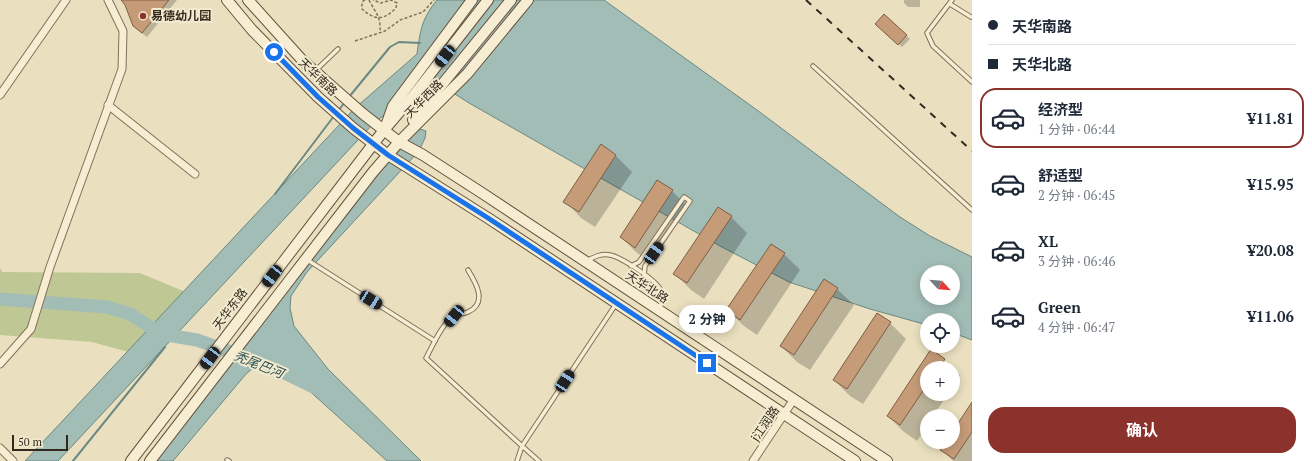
<!DOCTYPE html>
<html lang="zh">
<head>
<meta charset="utf-8">
<style>
	body { margin:0; font-family:"PT Serif","Noto Sans SC",serif; background:#f6f6f7; color:#1f2937; height:100vh; display:flex; flex-direction:column; font-size:15px; white-space:nowrap }
	* { box-sizing:border-box; margin:0 }
	p { font-size:13px; color:#747a83 }
	.icon { flex:none; width:22px; height:22px; fill:none; stroke:currentColor; stroke-width:2; stroke-linecap:round; stroke-linejoin:round }
	.map { position:relative; flex:1; overflow:hidden }
	.panel { display:flex; flex-direction:column; background:#fff; width:340px }
	.panel>* { flex:none }
	.banner { display:grid; align-content:center; height:88px; padding:0 16px; background:#fff }
	.needle { width:26px; rotate:116deg }
	.buttons { position:absolute; left:920px; top:265px; display:grid; gap:8px }
	.buttons a { display:grid; place-items:center; width:40px; height:40px; border-radius:50%; background:#fff; box-shadow:0 2px 10px #0003; font-size:20px }
	.scale { position:absolute; left:12px; bottom:10px; width:56px; box-sizing:border-box; padding-left:4px; border:2px solid #32281d; border-top:0; font-size:11px; line-height:14px; white-space:nowrap; color:#32281d; -webkit-text-stroke:3px #f2eacf; paint-order:stroke }
	.end { position:absolute; width:18px; height:18px; margin:-9px; border:5px solid #1a73e8; background:#fff; box-shadow:0 0 0 2px #fff }
	.from { border-radius:50% }
	.bubble { position:absolute; height:28px; border-radius:14px; background:#fff; box-shadow:0 2px 10px #0003; font-size:13px; font-weight:700; line-height:28px; text-align:center }
	.car { position:absolute; width:12px; height:24px; margin:-12px -6px; border-radius:5px; box-shadow:0 0 3px 1px #0007; background:linear-gradient(#222 24%,#8ab4d8 0 40%,#222 0 76%,#8ab4d8 0 86%,#222 0) }
	.banner b { display:flex; align-items:center; gap:14px; height:38px; font-size:15px }
	.banner b+b { border-top:1px solid #e0e1e3 }
	.banner i { width:10px; height:10px; background:#1f2937 }
	ul { padding:0; list-style:none }
	li { display:flex; align-items:center; gap:12px; height:60px; margin:0 8px 6px; padding:0 8px; border:2px solid transparent; border-radius:16px }
	li div { flex:1 }
	li b { display:block; font-size:15px }
	li em { font-style:normal; font-weight:700 }
	li.on { border-color:#8c322d }
	li>.icon { width:36px; height:36px; stroke-width:1.5 }
	.action { display:flex; gap:8px; margin-top:auto; padding:8px 16px }
	.action a { flex:1; height:46px; border-radius:16px; background:#8c322d; color:#fff; font-size:16px; font-weight:700; line-height:46px; text-align:center }
	main { display:flex; flex:1; min-height:0 }
	.map>svg:first-child { display:block }
</style>
</head>
<body>
<main>
<div class="map">
<svg width="972" height="461" viewBox="0 0 972 461">
	<rect width="100%" height="100%" fill="#eae0c0"/>
	<path fill="#bfc795" d="M0,268L2,272L140,273L188,293L143,356L92,342L0,335Z"/>
	<g fill="#a2bcb6" stroke="#6b8983" fill-rule="evenodd">
		<path d="M437,0H604L757,110L900,217L930,236L972,257V340L953,333V320H927V325L870,309L789,282L720,246L469,103L444,87L433,75L372,125L58,461H25L354,109L417,54C420,31 422,18 437,0ZM927,272H953V298H927Z"/>
		<path d="M420,129L426,131L425,138L419,151L307,272L291,296L290,308L294,326L328,369L421,461H387L283,367L276,363L260,362L246,374L173,461H146L208,387L297,262L408,137Z"/>
	</g>
	<g fill="#0003">
		<path d="M122,0H177L147,37L139,31L126,4Z"/>
		<path d="M904,0H920V7H908L904,3Z"/>
		<path d="M884,16L910,39L902,47L877,24Z"/>
		<path d="M616,156L632,172L595,227L581,218L565,201Z"/>
		<path d="M672,191L688,207L652,263L637,253L621,237Z"/>
		<path d="M731,217L747,233L704,299L691,290L675,274Z"/>
		<path d="M784,254L800,270L757,335L744,326L728,310Z"/>
		<path d="M837,289L854,305L810,370L797,362L781,346Z"/>
		<path d="M890,323L906,339L863,404L850,396L834,380Z"/>
		<path d="M931,351L953,368H927V394H948L933,416H927V426L917,441L904,432L888,416Z"/>
		<path d="M953,368L960,375L953,386Z"/>
		<path d="M972,404V461H953L942,450L947,442H953V432Z"/>
	</g>
	<g fill="none" stroke-linecap="round" stroke-linejoin="round">
		<g stroke="#6b8983" stroke-width="2">
			<path d="M349,97L390,47L399,42L420,43"/>
			<path d="M338,111L345,102"/>
			<path d="M275,194L334,116"/>
			<path d="M73,461L165,347"/>
		</g>
		<path stroke="#a2bcb6" stroke-width="13" d="M0,299L107,307L130,314L161,334L197,340L268,365L313,387"/>
	</g>
	<g fill="#c69c78" stroke="#7f5d41">
		<path d="M121,0H169L142,33L133,26L125,5Z"/>
		<path d="M884,14L907,35L898,45L875,24Z"/>
		<path d="M601,144L616,155L579,212L563,202Z"/>
		<path d="M657,180L673,190L635,248L620,237Z"/>
		<path d="M718,207L732,216L687,283L673,274Z"/>
		<path d="M771,244L785,253L740,320L726,310Z"/>
		<path d="M824,279L838,288L794,355L780,346Z"/>
		<path d="M877,313L891,322L847,389L833,380Z"/>
		<path d="M931,349L945,359L939,368H927V385L900,425L887,416Z"/>
		<path d="M972,402V432L954,459L940,450L945,442H953V431Z"/>
	</g>
	<g fill="none" stroke-linecap="round" stroke-linejoin="round">
		<g stroke="#827159" stroke-width="5.5">
			<g id="service">
				<path d="M952,0L927,33L933,46L972,82"/>
				<path d="M950,4L971,17"/>
				<path d="M813,66L972,210"/>
				<path d="M315,71L338,49"/>
				<path d="M306,259L435,341"/>
				<path d="M586,261C594,257 602,253 610,255C621,257 658,281 661,291C663,297 661,304 660,310"/>
				<path d="M631,266L639,262L684,197L690,201L645,266L644,275"/>
				<path d="M468,270C476,283 488,303 468,312C464,314 457,314 453,316C441,326 433,345 426,358L522,446L616,304"/>
				<path d="M227,460L229,461"/>
				<path d="M517,461L522,446L539,461"/>
			</g>
		</g>
		<g stroke="#827159" stroke-width="9">
			<g id="minor">
				<path d="M0,95L66,0"/>
				<path d="M108,105L195,174"/>
				<path d="M0,364L31,329L50,267L122,69L123,31L108,0"/>
				<path d="M0,448L13,461"/>
				<path d="M753,461L794,399"/>
			</g>
		</g>
		<g stroke="#63523c" stroke-width="12">
			<g id="secondary">
				<path d="M227,0L252,30L318,97L353,128L388,155L488,218L855,461"/>
				<path d="M248,0L303,61L362,113L399,142L423,155L482,193L887,461"/>
				<path d="M413,120L511,0"/>
				<path d="M387,123L393,106L472,0"/>
				<path d="M131,461L384,130L413,96L488,0"/>
				<path d="M150,461L373,172L399,142L467,74L528,0"/>
			</g>
		</g>
		<g stroke="#827159" stroke-width="1.5" stroke-dasharray="3 2" stroke-linecap="butt">
			<path d="M365,0L362,2V9C376,21 384,20 396,8L397,3L391,0L381,3L373,0"/>
			<path d="M369,0C376,14 381,16 380,33"/>
			<path d="M355,41L385,31L400,20L423,12L434,0"/>
		</g>
		<use href="#service" stroke="#f6edd2" stroke-width="3.5"/>
		<use href="#minor" stroke="#f6edd2" stroke-width="7"/>
		<use href="#secondary" stroke="#f6edd2" stroke-width="10"/>
		<path stroke="#32281d" stroke-width="2" stroke-dasharray="7 7" stroke-linecap="butt" d="M806,0L972,151"/>
	</g>
	<g fill="none" stroke-linecap="round" stroke-linejoin="round">
		<path stroke="#1a73e8" stroke-width="5" d="M274,52L318,97L353,128L388,155L488,218L707,363"/>
	</g>
	<circle fill="#8c322d" stroke="#f2eacf" stroke-width="1.5" cx="143" cy="16" r="4"/>
	<g text-anchor="middle" stroke-width="4" stroke-linejoin="round" paint-order="stroke">
		<g font-size="12" font-weight="bold" fill="#32281d" stroke="#f2eacf" text-anchor="start">
			<text x="151" y="20">易德幼儿园</text>
		</g>
		<g font-size="12" fill="#32281d" stroke="#f2eacf">
			<text transform="translate(318 77) rotate(44)" y="4">天华南路</text>
			<text transform="translate(424 99) rotate(-45)" y="4">天华西路</text>
			<text transform="translate(647 287) rotate(33)" y="4">天华北路</text>
			<text transform="translate(230 309) rotate(-53)" y="4">天华东路</text>
			<text transform="translate(765 424) rotate(-56)" y="4">j江润路</text>
		</g>
		<g font-size="13" font-style="italic" fill="#2d5151" stroke="#f2eacf">
			<text transform="translate(259 364) rotate(22)" y="5">秃尾巴河</text>
		</g>
	</g>
</svg>
<div class="buttons">
<a><svg class="needle" viewBox="-14 -14 28 28"><path d="M0-13l5 13h-10z" fill="#e53935"/><path d="M0 13l5-13h-10z" fill="#747a83"/></svg></a>
<a><svg class="icon" aria-label="locate" viewBox="0 0 24 24"><circle cx="12" cy="12" r="6"/><path d="M12 2v4M12 18v4M2 12h4M18 12h4"/></svg></a>
<a>+</a>
<a>−</a>
</div>
<div class="scale">50 m</div>
<i class="end from" style="left:274px;top:52px"></i>
<i class="end" style="left:707px;top:363px"></i>
<div class="bubble" style="left:679px;top:305px;width:56px">2 分钟</div>
<i class="car" style="left:445px;top:56px;rotate:218deg"></i>
<i class="car" style="left:654px;top:253px;rotate:35deg"></i>
<i class="car" style="left:272px;top:276px;rotate:218deg"></i>
<i class="car" style="left:371px;top:300px;rotate:122deg"></i>
<i class="car" style="left:454px;top:316px;rotate:219deg"></i>
<i class="car" style="left:210px;top:358px;rotate:217deg"></i>
<i class="car" style="left:565px;top:381px;rotate:33deg"></i>
</div>
<section class="panel">
<div class="banner">
<b><i class="from"></i>天华南路</b>
<b><i></i>天华北路</b>
</div>
<ul>
<li class="on"><svg class="icon" aria-label="car" viewBox="0 0 24 24"><path d="M5 17H2v-5l4-1 3-4h7l3 4 3 1v5h-3M9 17h6M6 11h13"/><circle cx="7" cy="17" r="2"/><circle cx="17" cy="17" r="2"/></svg><div><b>经济型</b><p>1 分钟 · 06:44</p></div><em>¥11.81</em></li>
<li><svg class="icon" aria-label="car" viewBox="0 0 24 24"><path d="M5 17H2v-5l4-1 3-4h7l3 4 3 1v5h-3M9 17h6M6 11h13"/><circle cx="7" cy="17" r="2"/><circle cx="17" cy="17" r="2"/></svg><div><b>舒适型</b><p>2 分钟 · 06:45</p></div><em>¥15.95</em></li>
<li><svg class="icon" aria-label="car" viewBox="0 0 24 24"><path d="M5 17H2v-5l4-1 3-4h7l3 4 3 1v5h-3M9 17h6M6 11h13"/><circle cx="7" cy="17" r="2"/><circle cx="17" cy="17" r="2"/></svg><div><b>XL</b><p>3 分钟 · 06:46</p></div><em>¥20.08</em></li>
<li><svg class="icon" aria-label="car" viewBox="0 0 24 24"><path d="M5 17H2v-5l4-1 3-4h7l3 4 3 1v5h-3M9 17h6M6 11h13"/><circle cx="7" cy="17" r="2"/><circle cx="17" cy="17" r="2"/></svg><div><b>Green</b><p>4 分钟 · 06:47</p></div><em>¥11.06</em></li>
</ul>
<div class="action"><a>确认</a></div>
</section>
</main>
</body>
</html>
